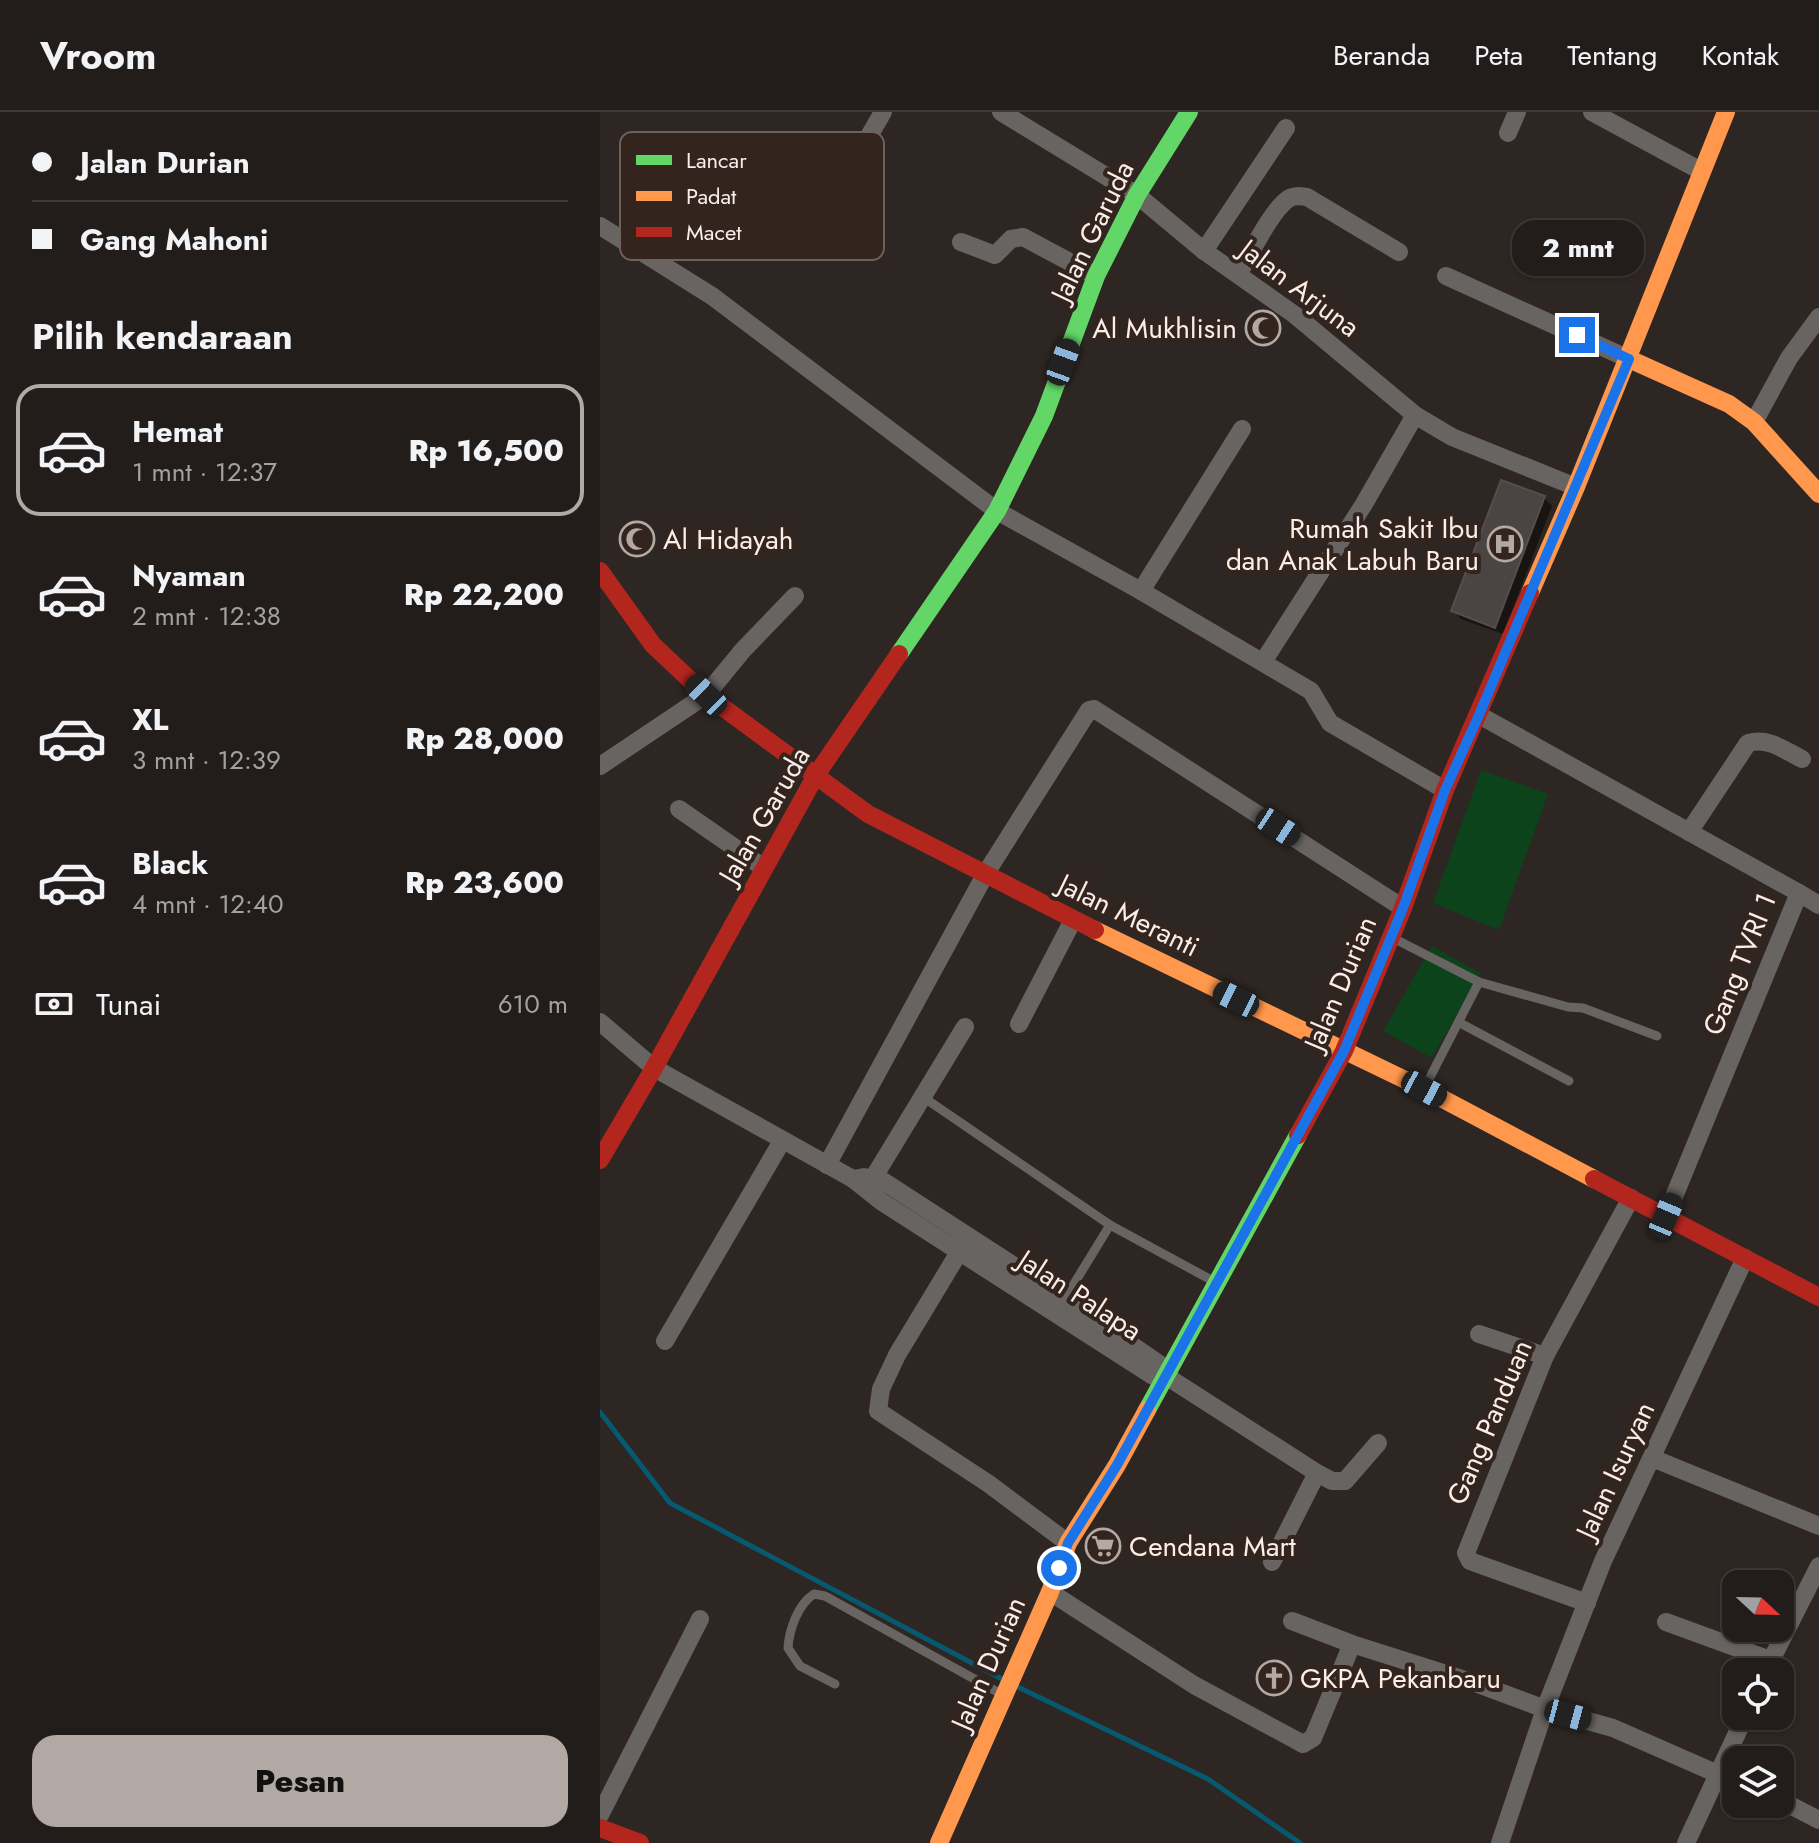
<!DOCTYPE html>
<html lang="id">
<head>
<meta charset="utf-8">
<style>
	body { margin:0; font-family:Jost,sans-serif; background:#2a2523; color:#f1f3f6; height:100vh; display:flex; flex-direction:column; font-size:30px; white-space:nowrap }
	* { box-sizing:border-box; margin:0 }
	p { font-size:26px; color:#a2a1a2 }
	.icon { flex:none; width:44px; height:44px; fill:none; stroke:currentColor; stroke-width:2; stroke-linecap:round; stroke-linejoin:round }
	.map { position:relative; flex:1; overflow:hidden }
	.panel { display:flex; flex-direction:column; background:#221c1a; width:600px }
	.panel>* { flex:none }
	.banner { display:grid; align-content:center; height:176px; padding:0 32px; background:#221c1a }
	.needle { width:52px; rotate:112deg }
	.buttons { position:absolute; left:1122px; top:1458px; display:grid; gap:16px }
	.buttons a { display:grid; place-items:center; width:72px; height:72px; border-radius:16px; background:#221c1a; box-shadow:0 2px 6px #0004,0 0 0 2px #3f3a39; font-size:40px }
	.end { position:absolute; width:36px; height:36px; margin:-18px; border:10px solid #1a73e8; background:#fff; box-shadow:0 0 0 4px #fff }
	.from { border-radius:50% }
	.bubble { position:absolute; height:56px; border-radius:24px; background:#221c1a; box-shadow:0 2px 6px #0004,0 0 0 2px #3f3a39; font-size:26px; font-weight:800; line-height:56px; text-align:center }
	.car { position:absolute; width:24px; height:48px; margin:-24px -12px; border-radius:10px; box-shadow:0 0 6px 2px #0007; background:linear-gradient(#222 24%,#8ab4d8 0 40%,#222 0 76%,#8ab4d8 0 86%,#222 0) }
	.banner b { display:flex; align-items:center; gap:28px; height:76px; font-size:30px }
	.banner b+b { border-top:2px solid #3f3a39 }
	.banner i { width:20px; height:20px; background:#f1f3f6 }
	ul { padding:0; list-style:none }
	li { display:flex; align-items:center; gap:24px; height:132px; margin:0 16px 12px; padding:0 16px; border:4px solid transparent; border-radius:24px }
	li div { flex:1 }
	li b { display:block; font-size:30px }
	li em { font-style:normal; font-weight:800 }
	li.active { border-color:#b2a8a4 }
	li>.icon { width:72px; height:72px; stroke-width:1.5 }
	h2 { padding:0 32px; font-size:36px; line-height:96px }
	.pay { display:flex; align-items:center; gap:20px; height:88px; padding:0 32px; font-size:30px }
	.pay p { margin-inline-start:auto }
	.cta { display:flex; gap:16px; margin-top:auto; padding:16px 32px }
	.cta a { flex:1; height:92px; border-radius:24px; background:#b2a8a4; color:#111; font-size:32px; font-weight:800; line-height:92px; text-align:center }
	header { display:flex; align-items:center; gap:48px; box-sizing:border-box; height:112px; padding:0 40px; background:#221c1a; border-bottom:2px solid #3f3a39 }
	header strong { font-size:38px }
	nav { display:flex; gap:44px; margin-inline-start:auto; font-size:28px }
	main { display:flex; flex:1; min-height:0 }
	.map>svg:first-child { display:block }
</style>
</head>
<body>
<header>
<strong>Vroom</strong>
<nav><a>Beranda</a><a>Peta</a><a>Tentang</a><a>Kontak</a></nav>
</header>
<main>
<section class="panel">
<div class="banner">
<b><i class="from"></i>Jalan Durian</b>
<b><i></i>Gang Mahoni</b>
</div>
<h2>Pilih kendaraan</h2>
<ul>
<li class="active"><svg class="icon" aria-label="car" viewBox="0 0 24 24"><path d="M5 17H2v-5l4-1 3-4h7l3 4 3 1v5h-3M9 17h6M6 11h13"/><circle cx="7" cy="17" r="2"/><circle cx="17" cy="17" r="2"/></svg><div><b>Hemat</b><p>1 mnt · 12:37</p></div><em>Rp 16,500</em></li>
<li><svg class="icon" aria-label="car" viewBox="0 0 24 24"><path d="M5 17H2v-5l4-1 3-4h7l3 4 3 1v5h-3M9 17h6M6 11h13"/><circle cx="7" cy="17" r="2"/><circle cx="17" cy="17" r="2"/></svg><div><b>Nyaman</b><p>2 mnt · 12:38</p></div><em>Rp 22,200</em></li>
<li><svg class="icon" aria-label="car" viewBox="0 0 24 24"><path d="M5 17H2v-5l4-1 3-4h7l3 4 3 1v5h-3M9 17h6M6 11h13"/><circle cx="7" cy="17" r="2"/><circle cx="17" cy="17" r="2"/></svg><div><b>XL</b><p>3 mnt · 12:39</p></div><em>Rp 28,000</em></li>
<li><svg class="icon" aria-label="car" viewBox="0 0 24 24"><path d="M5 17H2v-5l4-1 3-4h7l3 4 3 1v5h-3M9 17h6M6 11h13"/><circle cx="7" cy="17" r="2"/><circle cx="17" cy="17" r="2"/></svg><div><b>Black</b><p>4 mnt · 12:40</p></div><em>Rp 23,600</em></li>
</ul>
<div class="pay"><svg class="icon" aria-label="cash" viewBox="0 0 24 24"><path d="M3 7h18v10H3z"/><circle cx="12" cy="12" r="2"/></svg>Tunai<p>610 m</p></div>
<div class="cta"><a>Pesan</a></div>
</section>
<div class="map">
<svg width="1219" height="1731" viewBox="0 0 1219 1731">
	<rect width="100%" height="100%" fill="#2e2623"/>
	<g fill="#0c431b">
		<path d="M881,658L948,682L899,818L833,791Z"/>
		<path d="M832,834L880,861L832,946L783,919Z"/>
	</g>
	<path fill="#0007" d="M944,386L952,394L903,522L861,507L854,499Z"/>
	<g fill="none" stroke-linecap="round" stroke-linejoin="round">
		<g stroke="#07596f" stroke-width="5">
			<path d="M0,1300L70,1391L402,1567"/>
			<path d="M418,1575L608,1667L700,1731"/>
		</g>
	</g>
	<path fill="#4a4443" stroke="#564d4d" stroke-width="2" d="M901,368L945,384L895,516L851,499Z"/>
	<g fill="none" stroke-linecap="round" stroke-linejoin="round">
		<g stroke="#676462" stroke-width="9">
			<path d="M793,826L879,870L968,895L983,896L1057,924"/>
			<path d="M860,911L969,969"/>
			<path d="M826,973L879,870"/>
			<path d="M323,985L510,1113L615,1170"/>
			<path d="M464,1188L510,1113"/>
			<path d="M235,1572L200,1554L188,1536C189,1518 198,1492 214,1482L225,1484L403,1583"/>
		</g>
		<g stroke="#676462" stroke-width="18">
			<path d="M401,0L537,83L604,139L695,203L815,303L852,325L976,375"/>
			<path d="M992,0L1101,59"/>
			<path d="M908,21L917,0"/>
			<path d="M0,114L112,184L397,399L541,479L711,579L730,611L845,678"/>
			<path d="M255,116L237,96L236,81L283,0"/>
			<path d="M361,130L395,143L411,127L423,125L496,164"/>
			<path d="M604,139L686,16"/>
			<path d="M638,162C651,142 670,100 688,87C694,83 700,84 707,85L799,140"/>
			<path d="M846,164L1029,247"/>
			<path d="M1154,310L1189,246L1219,205"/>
			<path d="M541,479L642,317"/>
			<path d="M663,550L764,392L815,303"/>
			<path d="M879,603L1199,781L1066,1104"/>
			<path d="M0,654L106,583L143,538L195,484"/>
			<path d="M79,697L164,756"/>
			<path d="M1089,720L1148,631C1168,625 1184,638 1202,647"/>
			<path d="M1199,781L1219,793"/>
			<path d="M0,910L54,956L253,1067L282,1090L553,1264H566"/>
			<path d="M419,912L473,808"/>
			<path d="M227,1053L386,761L489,598L494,597L803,796"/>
			<path d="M253,1067L264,1065L283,1069L465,1187L559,1252L566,1264L717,1361L732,1369H745L778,1331"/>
			<path d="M269,1073L365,915"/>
			<path d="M367,1127L297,1243L281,1277L278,1299L389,1372L468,1431"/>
			<path d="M879,1222L945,1244"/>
			<path d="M65,1229L182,1029"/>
			<path d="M1052,1346L1219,1414"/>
			<path d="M672,1450L717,1361"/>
			<path d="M450,1480L594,1573L703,1632L713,1626L752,1532"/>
			<path d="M987,1491L870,1449L866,1441L945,1244L1031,1086"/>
			<path d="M692,1509L752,1532L878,1572L945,1597L1013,1616L1136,1670"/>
			<path d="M1066,1510L1170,1548"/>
			<path d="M1165,1560L1219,1454"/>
			<path d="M1180,1688L1219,1708"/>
			<path d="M0,1703L100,1507"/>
			<path d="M900,1731L945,1597L1003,1449L1145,1146"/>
			<path d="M1086,1731L1145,1604"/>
		</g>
		<g stroke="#63d668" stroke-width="18">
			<path d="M299,542L397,399L444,304L496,164L537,83L589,0"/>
			<path d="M547,1298L698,1023"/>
		</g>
		<g stroke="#ff974d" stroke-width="18">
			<path d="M1029,247L1129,292L1154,310L1219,382"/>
			<path d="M930,481L976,375L1126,0"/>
			<path d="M495,818L824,977L994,1067"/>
			<path d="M339,1731L450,1480L468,1431L517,1353L547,1298"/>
		</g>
		<g stroke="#b3261e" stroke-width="18">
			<path d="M0,459L53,533L106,583L268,702L495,818"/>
			<path d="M698,1023L744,939L803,796L845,678L930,481"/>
			<path d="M0,1048L54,956L216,663L299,542"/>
			<path d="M994,1067L1219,1185"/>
			<path d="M0,1716L40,1731"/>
		</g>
	</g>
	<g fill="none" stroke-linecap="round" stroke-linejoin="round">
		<path stroke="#1a73e8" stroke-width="10" d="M459,1456L468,1431L517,1353L744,939L803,796L845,678L879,603L1029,247L977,223"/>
	</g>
	<defs>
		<g id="mosque-ring" transform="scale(1.8)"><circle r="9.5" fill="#33241e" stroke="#b2a8a4" stroke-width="1.5"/><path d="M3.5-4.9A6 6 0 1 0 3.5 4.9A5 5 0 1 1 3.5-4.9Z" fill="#b2a8a4"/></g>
		<g id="hospital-ring" transform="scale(1.8)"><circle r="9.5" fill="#33241e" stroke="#b2a8a4" stroke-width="1.5"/><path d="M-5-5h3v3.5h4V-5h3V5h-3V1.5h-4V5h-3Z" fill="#b2a8a4"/></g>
		<g id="supermarket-ring" transform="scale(1.8)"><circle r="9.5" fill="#33241e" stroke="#b2a8a4" stroke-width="1.5"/><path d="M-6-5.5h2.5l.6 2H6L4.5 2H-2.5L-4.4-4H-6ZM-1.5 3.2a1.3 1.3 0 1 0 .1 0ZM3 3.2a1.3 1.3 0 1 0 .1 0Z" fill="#b2a8a4"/></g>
		<g id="church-ring" transform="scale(1.8)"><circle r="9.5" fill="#33241e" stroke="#b2a8a4" stroke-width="1.5"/><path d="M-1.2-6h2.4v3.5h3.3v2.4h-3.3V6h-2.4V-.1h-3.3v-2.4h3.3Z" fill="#b2a8a4"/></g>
	</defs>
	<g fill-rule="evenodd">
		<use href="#mosque-ring" x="663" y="216"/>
		<use href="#mosque-ring" x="37" y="427"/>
		<use href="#hospital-ring" x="905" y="432"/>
		<use href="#supermarket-ring" x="503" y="1434"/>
		<use href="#church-ring" x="674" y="1566"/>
	</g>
	<g text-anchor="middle" stroke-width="8" stroke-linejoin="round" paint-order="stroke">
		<g font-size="28" fill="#f9eeea" stroke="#33241e">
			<text transform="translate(492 119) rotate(-64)" y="10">Jalan Garuda</text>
			<text transform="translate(700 176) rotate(37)" y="10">Jalan Arjuna</text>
			<text transform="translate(164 703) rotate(-60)" y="10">Jalan Garuda</text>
			<text transform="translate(529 803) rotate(26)" y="10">Jalan Meranti</text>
			<text transform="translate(1139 852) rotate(-68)" y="10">Gang TVRI 1</text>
			<text transform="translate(740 871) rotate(-67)" y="10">Jalan Durian</text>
			<text transform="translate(480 1183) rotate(33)" y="10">Jalan Palapa</text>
			<text transform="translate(889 1310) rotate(-67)" y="10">Gang Panduan</text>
			<text transform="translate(1015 1358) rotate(-65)" y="10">Jalan Isuryan</text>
			<text transform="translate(388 1551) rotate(-66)" y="10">Jalan Durian</text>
		</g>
		<g font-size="28" fill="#f9eeea" stroke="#33241e" text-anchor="start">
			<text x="637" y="226" text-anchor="end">Al Mukhlisin</text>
			<text x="879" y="426" text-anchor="end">Rumah Sakit Ibu<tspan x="879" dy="32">dan Anak Labuh Baru</tspan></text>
			<text x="63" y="437">Al Hidayah</text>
			<text x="529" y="1444">Cendana Mart</text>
			<text x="700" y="1576">GKPA Pekanbaru</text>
		</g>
	</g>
	<rect x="20" y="20" width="264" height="128" rx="12" fill="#33241e" stroke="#6e615b" stroke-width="2"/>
	<rect x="36" y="43" width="36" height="10" fill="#63d668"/>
	<rect x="36" y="79" width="36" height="10" fill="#ff974d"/>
	<rect x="36" y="115" width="36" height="10" fill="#b3261e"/>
	<g font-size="22" fill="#f9eeea">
		<text x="86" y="56">Lancar</text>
		<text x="86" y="92">Padat</text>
		<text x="86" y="128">Macet</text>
	</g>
</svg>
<div class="buttons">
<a><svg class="needle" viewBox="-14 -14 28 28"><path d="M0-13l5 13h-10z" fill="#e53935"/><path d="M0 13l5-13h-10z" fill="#a2a1a2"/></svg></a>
<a><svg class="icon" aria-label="locate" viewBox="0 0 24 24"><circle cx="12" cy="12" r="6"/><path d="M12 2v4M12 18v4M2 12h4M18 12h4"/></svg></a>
<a><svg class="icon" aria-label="layers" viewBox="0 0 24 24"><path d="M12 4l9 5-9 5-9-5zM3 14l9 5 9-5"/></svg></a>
</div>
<i class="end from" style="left:459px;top:1456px"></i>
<i class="end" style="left:977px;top:223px"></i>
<div class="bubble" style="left:912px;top:108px;width:132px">2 mnt</div>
<i class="car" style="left:463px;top:250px;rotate:20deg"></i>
<i class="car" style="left:106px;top:583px;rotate:314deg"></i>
<i class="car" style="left:678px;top:715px;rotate:123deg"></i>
<i class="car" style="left:636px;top:887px;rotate:296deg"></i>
<i class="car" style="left:824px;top:977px;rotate:118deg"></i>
<i class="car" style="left:1066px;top:1104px;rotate:23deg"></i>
<i class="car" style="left:968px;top:1603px;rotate:105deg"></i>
</div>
</main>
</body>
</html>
